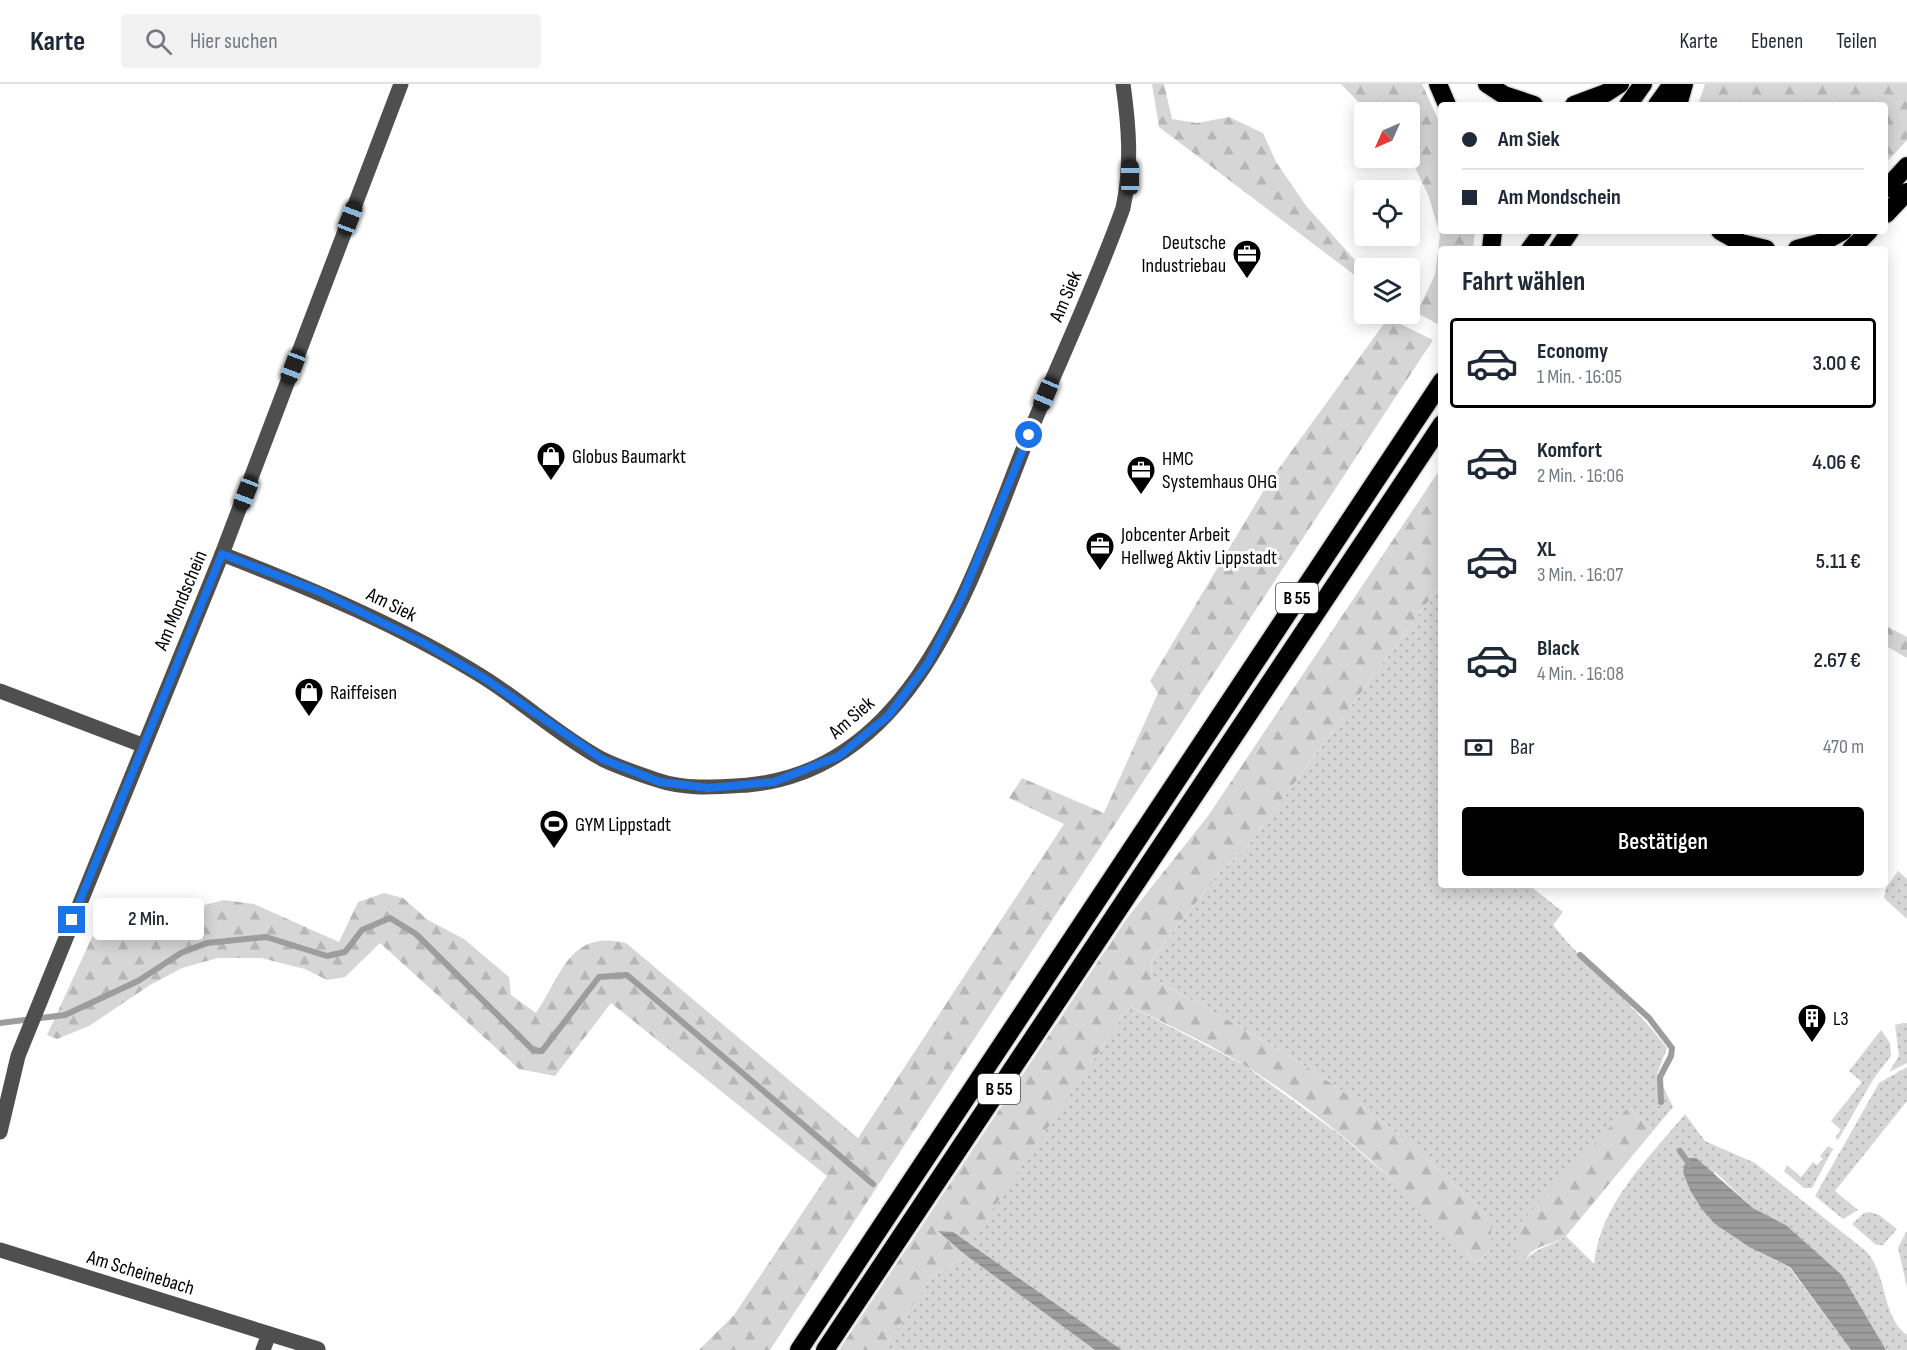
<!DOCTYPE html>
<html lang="de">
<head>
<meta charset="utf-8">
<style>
	body { margin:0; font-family:"Sofia Sans Condensed",sans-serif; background:#f2f2f3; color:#1f2937; height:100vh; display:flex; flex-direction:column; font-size:22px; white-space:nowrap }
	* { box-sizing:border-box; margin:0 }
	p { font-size:20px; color:#747a83 }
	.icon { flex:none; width:33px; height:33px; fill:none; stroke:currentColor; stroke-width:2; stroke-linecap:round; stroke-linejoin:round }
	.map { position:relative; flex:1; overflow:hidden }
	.panel { position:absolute; left:1438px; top:162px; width:450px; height:642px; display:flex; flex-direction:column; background:#fff; border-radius:6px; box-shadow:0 3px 15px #0003 }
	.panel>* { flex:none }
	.top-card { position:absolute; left:1438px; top:18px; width:450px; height:132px; border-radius:6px; box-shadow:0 3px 15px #0003; display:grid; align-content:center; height:132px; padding:0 24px; background:#fff }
	.needle { width:39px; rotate:225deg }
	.buttons { position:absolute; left:1354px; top:18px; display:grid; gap:12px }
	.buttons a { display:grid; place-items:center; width:66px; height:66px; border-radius:6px; background:#fff; box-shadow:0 3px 15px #0003; font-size:30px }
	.end { position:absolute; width:27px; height:27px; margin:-14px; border:8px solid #1a73e8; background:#fff; box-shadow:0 0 0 3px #fff }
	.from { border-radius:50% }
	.bubble { position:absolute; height:42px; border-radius:6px; background:#fff; box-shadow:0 3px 15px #0003; font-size:20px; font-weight:600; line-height:42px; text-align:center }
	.car { position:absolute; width:18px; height:36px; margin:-18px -9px; border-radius:8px; box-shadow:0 0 4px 2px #0007; background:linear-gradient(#222 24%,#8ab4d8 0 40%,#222 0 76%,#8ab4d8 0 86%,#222 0) }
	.top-card b { display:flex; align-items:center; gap:21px; height:57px; font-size:22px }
	.top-card b+b { border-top:2px solid #e0e1e3 }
	.top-card i { width:15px; height:15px; background:#1f2937 }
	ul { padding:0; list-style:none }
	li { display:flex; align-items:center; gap:18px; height:90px; margin:0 12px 9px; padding:0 12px; border:3px solid transparent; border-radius:6px }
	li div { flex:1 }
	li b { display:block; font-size:22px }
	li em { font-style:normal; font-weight:600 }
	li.on { border-color:#000 }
	li>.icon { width:54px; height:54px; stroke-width:1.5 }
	h2 { padding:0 24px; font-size:27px; line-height:72px }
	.pay { display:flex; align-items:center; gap:15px; height:66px; padding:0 24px; font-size:22px }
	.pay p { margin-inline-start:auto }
	.action { display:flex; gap:12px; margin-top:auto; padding:12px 24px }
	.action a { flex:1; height:69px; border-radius:6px; background:#000; color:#fff; font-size:24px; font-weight:600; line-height:69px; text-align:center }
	header { display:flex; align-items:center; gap:36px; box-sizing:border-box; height:84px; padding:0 30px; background:#fff; border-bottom:2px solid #e0e1e3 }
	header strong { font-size:28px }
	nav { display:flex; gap:33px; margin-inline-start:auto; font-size:21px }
	.search { width:420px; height:54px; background:#f2f2f3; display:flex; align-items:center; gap:15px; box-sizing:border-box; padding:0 21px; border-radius:6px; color:#747a83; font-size:22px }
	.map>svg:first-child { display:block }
</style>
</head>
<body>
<header>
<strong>Karte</strong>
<div class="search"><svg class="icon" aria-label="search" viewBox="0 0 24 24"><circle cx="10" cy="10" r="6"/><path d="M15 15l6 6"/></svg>Hier suchen</div>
<nav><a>Karte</a><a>Ebenen</a><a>Teilen</a></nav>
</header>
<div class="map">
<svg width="1907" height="1266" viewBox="0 0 1907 1266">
	<defs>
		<pattern id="grass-dots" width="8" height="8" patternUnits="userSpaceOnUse" patternTransform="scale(1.5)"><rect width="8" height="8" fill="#d6d6d6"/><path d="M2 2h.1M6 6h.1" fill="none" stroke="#b6b6b6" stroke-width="1.8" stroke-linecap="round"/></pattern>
		<pattern id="forest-firs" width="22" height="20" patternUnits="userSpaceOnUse" patternTransform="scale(1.5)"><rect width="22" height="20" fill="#d6d6d6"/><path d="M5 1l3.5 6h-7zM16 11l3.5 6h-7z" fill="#b6b6b6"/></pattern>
		<pattern id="water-rules" width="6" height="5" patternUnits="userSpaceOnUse" patternTransform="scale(1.5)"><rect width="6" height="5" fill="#9d9d9d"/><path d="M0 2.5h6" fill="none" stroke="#858585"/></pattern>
	</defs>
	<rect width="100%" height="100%" fill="#fff"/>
	<g fill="url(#grass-dots)">
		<path d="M1441,500L1442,801H1529L1563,828L1553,841C1588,885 1633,919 1667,964L1657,990L1673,1023L1653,1047L1630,1024L1526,1175C1537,1163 1553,1162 1566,1152L1594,1180C1600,1120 1648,1075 1685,1030L1705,1057L1755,1079L1867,1168C1888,1193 1881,1231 1907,1251V1266H1886L1842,1191L1786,1141L1753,1124L1714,1087L1715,1140L1749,1163L1789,1183L1851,1266H1122L969,1159L1130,922L1244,981L1339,1050L1415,1115L1477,1179L1491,1165V1136C1451,1097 1410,1058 1365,1024C1299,973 1223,934 1151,893L1152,875L1219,789L1245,766Z"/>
		<path d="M1898,787L1907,795V835L1884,814L1886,804Z"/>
		<path d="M1903,939H1907V979L1889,988L1899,972L1895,941Z"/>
		<path d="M1881,946L1890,959L1891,972L1874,994L1838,1056L1835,1053L1841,1046L1831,1037L1862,998L1849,987Z"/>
		<path d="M1907,983V1017L1835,1107L1858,1126L1843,1135L1815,1112L1879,999Z"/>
		<path d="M1828,1062L1833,1065L1812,1104H1804L1784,1087L1787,1081L1801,1093L1813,1078L1817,1081L1823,1075L1820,1072Z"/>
		<path d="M1870,1128L1879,1131L1897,1145L1883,1161H1876L1852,1140L1864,1129Z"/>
		<path d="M1906,1148H1907V1203L1898,1164Z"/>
		<path d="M963,1169L1095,1266H883L931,1194L957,1178Z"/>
	</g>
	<g fill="url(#forest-firs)">
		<path d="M1152,0H1164L1172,35L1197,39L1229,33L1263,49L1276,78L1307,123L1365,187V199L1159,43Z"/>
		<path d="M1341,0H1422L1441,42L1442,147H1475L1473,165H1442L1441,242L1410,225V216L1420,222L1435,191L1440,151L1429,113L1410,73V28H1368Z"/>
		<path d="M1705,0H1907V56L1886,79V21H1698Z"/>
		<path d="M1388,234L1433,256L770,1266H699L734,1231L827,1092L611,919L555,992L519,985L380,859L345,893L327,896L305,885L261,874H218L182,884L150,901L89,942L57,955L47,951L105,825L137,838L149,816L182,827L224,816L254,820L339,858L358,818L384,809L403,814L428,836L464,855L509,893L511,911L536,929C562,891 569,845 626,859L858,1054L1064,740L1009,714L1022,694L1104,729L1158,609L1150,597L1267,401Z"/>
		<path d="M1441,384V500L1245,766L1219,789L1152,875L1151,893C1223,934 1299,973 1365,1024C1410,1058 1451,1097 1491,1136V1165L1477,1179C1407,1106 1331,1035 1244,981C1208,959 1168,941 1130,922L957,1178L931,1194L883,1266H839L1127,834L1208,732Z"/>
		<path d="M1886,542L1907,553V574L1886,562Z"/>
		<path d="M1629,1023L1653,1047L1566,1152C1555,1160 1543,1160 1533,1167C1526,1172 1524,1175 1516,1178V1143Z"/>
	</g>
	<g fill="url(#water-rules)">
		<path d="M1686,1074H1696L1753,1124L1786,1141L1842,1191L1886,1266H1851L1790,1183L1749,1163L1715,1140L1701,1124L1690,1106L1683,1088Z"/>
		<path d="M938,1147L953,1148L1122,1266H1095L963,1169Z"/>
	</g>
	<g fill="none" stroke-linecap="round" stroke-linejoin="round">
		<g stroke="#9d9d9d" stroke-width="6">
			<path d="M1580,871L1649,934L1672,964L1671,972L1660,993L1661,1018"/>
			<path d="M0,939L65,931L138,897L181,869L207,859L266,853L327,872L345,868L362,846L390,834L416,850L533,966L542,967L599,893L627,891L873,1100"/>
			<path d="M1680,1067L1690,1081"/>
		</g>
		<g stroke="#dbdbdb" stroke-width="21">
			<g id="highway">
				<path d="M1438,0L1447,21"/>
				<path d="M1487,0L1504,11L1534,21"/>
				<path d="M1574,21L1606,9L1620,0"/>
				<path d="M1628,21L1643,0"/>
				<path d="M1657,21L1672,0"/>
				<path d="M1678,21L1684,0"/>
				<path d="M1886,105L1907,82"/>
				<path d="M1886,130L1907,108"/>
				<path d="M1720,147L1741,159L1766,165"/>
				<path d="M1491,165L1493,147"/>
				<path d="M1530,165L1543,147"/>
				<path d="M1558,165L1570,147"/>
				<path d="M1797,165L1823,158L1843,147"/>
				<path d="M1851,165L1869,147"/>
				<path d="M799,1266L1442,297"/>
				<path d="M825,1266L1442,340"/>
			</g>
		</g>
		<g stroke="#4f4f4f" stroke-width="15">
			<path d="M222,470C312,505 401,542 483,593C523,618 560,652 602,675C618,683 639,690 657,696C686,706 718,703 748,701C920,685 975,483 1030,348C1061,273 1096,200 1123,124C1132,81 1129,43 1123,0"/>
			<path d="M0,607L142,661"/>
			<path d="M0,1048L18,972L222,470L401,0"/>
			<path d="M0,1166L318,1265"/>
			<path d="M263,1266L269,1250"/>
		</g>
		<use href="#highway" stroke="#000" stroke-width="18"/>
	</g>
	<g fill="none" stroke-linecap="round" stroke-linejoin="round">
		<path stroke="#1a73e8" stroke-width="8" d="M72,836L222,470L320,508L422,558L484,594L602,675L660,698L709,704L774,698L839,672L888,632L928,579L962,513L1029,351"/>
	</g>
	<defs>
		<g id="office-pin" transform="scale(1.5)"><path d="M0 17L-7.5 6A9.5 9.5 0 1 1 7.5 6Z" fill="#000" stroke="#fff"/><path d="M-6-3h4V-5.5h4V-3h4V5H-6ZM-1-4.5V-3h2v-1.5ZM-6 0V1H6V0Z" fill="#fff"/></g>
		<g id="shop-pin" transform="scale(1.5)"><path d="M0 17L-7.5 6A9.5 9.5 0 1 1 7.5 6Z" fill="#000" stroke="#fff"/><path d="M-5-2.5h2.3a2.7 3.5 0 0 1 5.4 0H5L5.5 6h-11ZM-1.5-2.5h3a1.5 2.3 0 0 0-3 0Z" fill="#fff"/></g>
		<g id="stadium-pin" transform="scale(1.5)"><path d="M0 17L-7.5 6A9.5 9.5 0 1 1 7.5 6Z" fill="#000" stroke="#fff"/><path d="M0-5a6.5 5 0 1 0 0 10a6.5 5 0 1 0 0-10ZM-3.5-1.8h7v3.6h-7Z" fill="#fff"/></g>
		<g id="building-pin" transform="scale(1.5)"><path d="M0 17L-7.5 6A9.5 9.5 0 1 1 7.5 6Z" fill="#000" stroke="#fff"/><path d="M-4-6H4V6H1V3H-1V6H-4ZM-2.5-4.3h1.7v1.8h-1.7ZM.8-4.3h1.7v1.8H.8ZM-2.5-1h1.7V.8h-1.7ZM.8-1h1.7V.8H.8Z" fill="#fff"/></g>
	</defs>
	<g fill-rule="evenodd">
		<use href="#office-pin" x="1247" y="170"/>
		<use href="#shop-pin" x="551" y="372"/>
		<use href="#office-pin" x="1141" y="386"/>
		<use href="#office-pin" x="1100" y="462"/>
		<use href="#shop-pin" x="309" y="608"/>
		<use href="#stadium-pin" x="554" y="740"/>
		<use href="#building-pin" x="1812" y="934"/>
	</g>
	<g text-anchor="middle" stroke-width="6" stroke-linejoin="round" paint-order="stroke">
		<g fill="#fff" stroke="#4c4c4c" stroke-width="1.5">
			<rect x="1276" y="499" width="42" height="30" rx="4.5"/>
			<rect x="978" y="990" width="42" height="30" rx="4.5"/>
		</g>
		<g font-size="18" font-weight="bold" fill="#000">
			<text x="1297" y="520">B 55</text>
			<text x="999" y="1011">B 55</text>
		</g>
		<g font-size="20" fill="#000" stroke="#fff" text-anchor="start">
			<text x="1226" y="165" text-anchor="end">Deutsche<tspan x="1226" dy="23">Industriebau</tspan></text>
			<text x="572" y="379">Globus Baumarkt</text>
			<text x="1162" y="381">HMC<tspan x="1162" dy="23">Systemhaus OHG</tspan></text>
			<text x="1121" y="457">Jobcenter Arbeit<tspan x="1121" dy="23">Hellweg Aktiv Lippstadt</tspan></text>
			<text x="330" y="615">Raiffeisen</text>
			<text x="575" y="747">GYM Lippstadt</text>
			<text x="1833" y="941">L3</text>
		</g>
		<g font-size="20" fill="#000" stroke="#fff">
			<text transform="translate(1065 212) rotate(-67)" y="7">Am Siek</text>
			<text transform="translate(180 516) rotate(-67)" y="7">Am Mondschein</text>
			<text transform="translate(392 520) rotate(26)" y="7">Am Siek</text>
			<text transform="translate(851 633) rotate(-41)" y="7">Am Siek</text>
			<text transform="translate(141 1188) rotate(17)" y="7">Am Scheinebach</text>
		</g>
	</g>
</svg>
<div class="buttons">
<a><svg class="needle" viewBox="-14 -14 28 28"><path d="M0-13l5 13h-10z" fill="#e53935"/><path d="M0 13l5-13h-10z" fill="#747a83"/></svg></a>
<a><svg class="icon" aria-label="locate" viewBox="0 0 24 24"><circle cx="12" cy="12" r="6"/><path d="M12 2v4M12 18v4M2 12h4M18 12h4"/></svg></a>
<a><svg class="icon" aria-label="layers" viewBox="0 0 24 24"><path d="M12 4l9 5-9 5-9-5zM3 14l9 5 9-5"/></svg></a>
</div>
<i class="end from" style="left:1029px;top:351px"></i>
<i class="end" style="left:72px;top:836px"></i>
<div class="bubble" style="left:93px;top:814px;width:111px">2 Min.</div>
<i class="car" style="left:1130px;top:93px;rotate:0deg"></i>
<i class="car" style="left:350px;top:134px;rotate:21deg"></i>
<i class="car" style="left:293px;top:283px;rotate:201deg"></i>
<i class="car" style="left:1046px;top:310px;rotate:203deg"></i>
<i class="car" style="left:246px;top:409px;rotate:201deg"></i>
<div class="top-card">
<b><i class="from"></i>Am Siek</b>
<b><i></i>Am Mondschein</b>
</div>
<section class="panel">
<h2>Fahrt wählen</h2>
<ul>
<li class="on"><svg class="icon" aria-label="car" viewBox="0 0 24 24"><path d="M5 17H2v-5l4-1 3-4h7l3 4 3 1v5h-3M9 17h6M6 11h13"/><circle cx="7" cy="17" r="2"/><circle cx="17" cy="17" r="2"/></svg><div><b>Economy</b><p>1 Min. · 16:05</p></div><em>3.00 €</em></li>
<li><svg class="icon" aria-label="car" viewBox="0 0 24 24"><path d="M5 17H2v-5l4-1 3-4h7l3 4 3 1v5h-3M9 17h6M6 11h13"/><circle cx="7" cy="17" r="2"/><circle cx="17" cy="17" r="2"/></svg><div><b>Komfort</b><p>2 Min. · 16:06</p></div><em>4.06 €</em></li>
<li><svg class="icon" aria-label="car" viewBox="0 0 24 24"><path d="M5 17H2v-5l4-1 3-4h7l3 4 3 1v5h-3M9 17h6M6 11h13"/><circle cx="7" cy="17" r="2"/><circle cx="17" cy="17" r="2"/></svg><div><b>XL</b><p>3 Min. · 16:07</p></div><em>5.11 €</em></li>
<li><svg class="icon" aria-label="car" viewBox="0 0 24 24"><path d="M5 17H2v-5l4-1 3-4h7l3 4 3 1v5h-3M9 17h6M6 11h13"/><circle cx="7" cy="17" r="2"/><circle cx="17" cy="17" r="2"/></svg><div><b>Black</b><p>4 Min. · 16:08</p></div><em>2.67 €</em></li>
</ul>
<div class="pay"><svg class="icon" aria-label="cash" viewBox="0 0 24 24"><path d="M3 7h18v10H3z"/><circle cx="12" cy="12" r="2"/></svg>Bar<p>470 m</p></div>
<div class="action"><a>Bestätigen</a></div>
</section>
</div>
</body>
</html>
